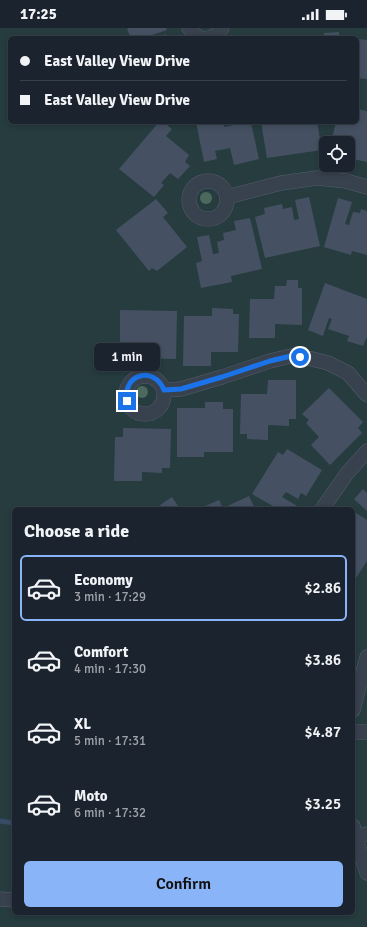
<!DOCTYPE html>
<html lang="en">
<head>
<meta charset="utf-8">
<style>
	body { margin:0; font-family:Signika,sans-serif; background:#282f3a; color:#f1f3f6; height:100vh; display:flex; flex-direction:column; font-size:15px; white-space:nowrap }
	* { box-sizing:border-box; margin:0 }
	p { font-size:13px; color:#a0a4aa }
	.icon { flex:none; width:22px; height:22px; fill:none; stroke:currentColor; stroke-width:2; stroke-linecap:round; stroke-linejoin:round }
	.map { position:relative; flex:1; overflow:hidden }
	.drawer { position:absolute; left:12px; top:479px; width:343px; height:408px; display:flex; flex-direction:column; background:#1b232e; border-radius:6px; box-shadow:0 2px 6px #0003,0 0 0 1px #39404a }
	.drawer>* { flex:none }
	.banner { position:absolute; left:8px; top:8px; width:351px; height:88px; border-radius:6px; box-shadow:0 2px 6px #0003,0 0 0 1px #39404a; display:grid; align-content:center; height:88px; padding:0 12px; background:#1b232e }
	.tools { position:absolute; left:319px; top:108px; display:grid; gap:8px }
	.tools a { display:grid; place-items:center; width:36px; height:36px; border-radius:6px; background:#1b232e; box-shadow:0 2px 6px #0003,0 0 0 1px #39404a; font-size:20px }
	.end { position:absolute; width:18px; height:18px; margin:-9px; border:5px solid #1a73e8; background:#fff; box-shadow:0 0 0 2px #fff }
	.from { border-radius:50% }
	.bubble { position:absolute; height:28px; border-radius:6px; background:#1b232e; box-shadow:0 2px 6px #0003,0 0 0 1px #39404a; font-size:13px; font-weight:600; line-height:28px; text-align:center }
	.banner b { display:flex; align-items:center; gap:14px; height:38px; font-size:15px }
	.banner b+b { border-top:1px solid #39404a }
	.banner i { width:10px; height:10px; background:#f1f3f6 }
	ul { padding:0; list-style:none }
	li { display:flex; align-items:center; gap:12px; height:66px; margin:0 8px 6px; padding:0 4px; border:2px solid transparent; border-radius:6px }
	li div { flex:1 }
	li b { display:block; font-size:15px }
	li em { font-style:normal; font-weight:600 }
	li.current { border-color:#8ab4f8 }
	li>.icon { width:36px; height:36px; stroke-width:1.5 }
	h2 { padding:0 12px; font-size:18px; line-height:48px }
	.button { display:flex; gap:8px; margin-top:auto; padding:8px 12px }
	.button a { flex:1; height:46px; border-radius:6px; background:#8ab4f8; color:#111; font-size:16px; font-weight:600; line-height:46px; text-align:center }
	.status { display:flex; justify-content:space-between; align-items:center; height:28px; padding:0 20px; background:#1b232e; direction:ltr }
	.status svg { height:11px; fill:currentColor }
	.map>svg:first-child { display:block }
</style>
</head>
<body>
<div class="status"><b>17:25</b><svg viewBox="0 0 49 12"><path d="M0 12V9h3v3zM5 12V6h3v6zM10 12V3h3v9zM15 12V0h3v12zM26 1h20v11H26zM47 4h2v5h-2z"/></svg></div>
<div class="map">
<svg width="367" height="899" viewBox="0 0 367 899">
	<rect width="100%" height="100%" fill="#242f3e"/>
	<path fill="#263c3f" fill-rule="evenodd" d="M0,0H367V899H0ZM10,10H357V94H10ZM326,115H348V137H326ZM14,481H353V885H14Z"/>
	<g fill="none" stroke-linecap="round" stroke-linejoin="round">
		<path stroke="#394c67" stroke-width="5" d="M0,793L14,795"/>
	</g>
	<g fill="#455162">
		<path d="M129,0H166L167,2L152,7L153,10H131L127,1Z"/>
		<path d="M339,4V10H324V5Z"/>
		<path d="M166,6L167,10H155Z"/>
		<path d="M357,11L367,12V51L357,50Z"/>
		<path d="M357,81L367,83V134L348,130V115H331L336,94H357Z"/>
		<path d="M159,94H163L172,101L166,108L189,127L185,134L190,138L178,151L170,145L161,155L164,157L154,169L119,141Z"/>
		<path d="M196,94H223L224,99L233,97L232,94H244V96L251,95L259,131L234,137L230,120L215,123L217,131L204,134Z"/>
		<path d="M261,94H317L322,122L267,130Z"/>
		<path d="M309,169L320,218L265,230L255,189L265,186L264,180L282,176L283,181L292,179L294,192L299,191L295,172Z"/>
		<path d="M338,170L352,174L345,196L349,197L353,184L360,185L361,181L367,183V227L352,223L351,227L324,219Z"/>
		<path d="M156,171L168,185L163,189L187,219L157,243L152,240L149,243L116,202Z"/>
		<path d="M250,190L262,241L231,248L232,254L201,260L196,235L202,233L197,209L209,207L213,226L219,225L217,214L224,212L223,205L236,202L234,193Z"/>
		<path d="M287,252H298V260H302V297L275,296V310H249L250,271H274L275,258H286Z"/>
		<path d="M325,255L367,271V309L363,318L347,313L349,308L328,301L332,291L329,290L323,308L308,302Z"/>
		<path d="M212,280L233,281V286H239L238,324H211V338H183L184,288H212Z"/>
		<path d="M120,282L177,283L176,331L130,330V324H120Z"/>
		<path d="M268,352H296V391H289V398L268,397V412L247,411V406H240L241,366H267Z"/>
		<path d="M329,360L363,394L358,400L362,405L330,437L311,417L319,409L306,395L309,392L302,386Z"/>
		<path d="M205,374H223V381H233V424H204V429H177V380H205Z"/>
		<path d="M123,400L171,401L170,440H162V445L142,444V453H114L115,409H123Z"/>
		<path d="M287,421L322,442L306,468L301,465L298,471L286,464L282,469L299,479L298,481H278L252,466L278,424L283,427Z"/>
		<path d="M363,461L367,465V483L354,471Z"/>
		<path d="M249,468L255,481H198L219,472L223,480Z"/>
		<path d="M172,469L180,481H162L160,477Z"/>
		<path d="M353,483L367,492V533L356,550L353,548Z"/>
	</g>
	<g fill="none" stroke-linecap="round" stroke-linejoin="round">
		<g stroke="#565f6c" stroke-width="15">
			<g id="minor">
				<path d="M189,0C192,5 196,8 201,10"/>
				<path d="M209,10C215,8 219,5 222,0"/>
				<circle cx="208" cy="172" r="19"/>
				<path d="M227,169L281,155L317,150L346,153L367,159"/>
				<circle cx="145" cy="367" r="19"/>
				<path d="M164,362L181,361L222,349L270,333L291,328L308,330L328,335L348,345L367,367"/>
				<path d="M322,481L348,444L367,423"/>
				<path d="M353,682L367,629"/>
				<path d="M353,704H367"/>
				<path d="M353,798L355,808L367,845"/>
				<path d="M353,809L367,806"/>
				<path d="M0,871L14,872"/>
			</g>
		</g>
		<use href="#minor" stroke="#38414e" stroke-width="14"/>
	</g>
	<g fill="#4b6a5d">
		<circle cx="206" cy="170" r="6"/>
		<circle cx="142" cy="364" r="6"/>
	</g>
	<g fill="none" stroke-linecap="round" stroke-linejoin="round">
		<path stroke="#1a73e8" stroke-width="5" d="M127,373C122,346 154,337 164,362L181,361L222,349L270,333L291,328L300,329"/>
	</g>
</svg>
<div class="tools">
<a><svg class="icon" aria-label="locate" viewBox="0 0 24 24"><circle cx="12" cy="12" r="6"/><path d="M12 2v4M12 18v4M2 12h4M18 12h4"/></svg></a>
</div>
<i class="end from" style="left:300px;top:329px"></i>
<i class="end" style="left:127px;top:373px"></i>
<div class="bubble" style="left:94px;top:315px;width:66px">1 min</div>
<div class="banner">
<b><i class="from"></i>East Valley View Drive</b>
<b><i></i>East Valley View Drive</b>
</div>
<section class="drawer">
<h2>Choose a ride</h2>
<ul>
<li class="current"><svg class="icon" aria-label="car" viewBox="0 0 24 24"><path d="M5 17H2v-5l4-1 3-4h7l3 4 3 1v5h-3M9 17h6M6 11h13"/><circle cx="7" cy="17" r="2"/><circle cx="17" cy="17" r="2"/></svg><div><b>Economy</b><p>3 min · 17:29</p></div><em>$2.86</em></li>
<li><svg class="icon" aria-label="car" viewBox="0 0 24 24"><path d="M5 17H2v-5l4-1 3-4h7l3 4 3 1v5h-3M9 17h6M6 11h13"/><circle cx="7" cy="17" r="2"/><circle cx="17" cy="17" r="2"/></svg><div><b>Comfort</b><p>4 min · 17:30</p></div><em>$3.86</em></li>
<li><svg class="icon" aria-label="car" viewBox="0 0 24 24"><path d="M5 17H2v-5l4-1 3-4h7l3 4 3 1v5h-3M9 17h6M6 11h13"/><circle cx="7" cy="17" r="2"/><circle cx="17" cy="17" r="2"/></svg><div><b>XL</b><p>5 min · 17:31</p></div><em>$4.87</em></li>
<li><svg class="icon" aria-label="car" viewBox="0 0 24 24"><path d="M5 17H2v-5l4-1 3-4h7l3 4 3 1v5h-3M9 17h6M6 11h13"/><circle cx="7" cy="17" r="2"/><circle cx="17" cy="17" r="2"/></svg><div><b>Moto</b><p>6 min · 17:32</p></div><em>$3.25</em></li>
</ul>
<div class="button"><a>Confirm</a></div>
</section>
</div>
</body>
</html>
